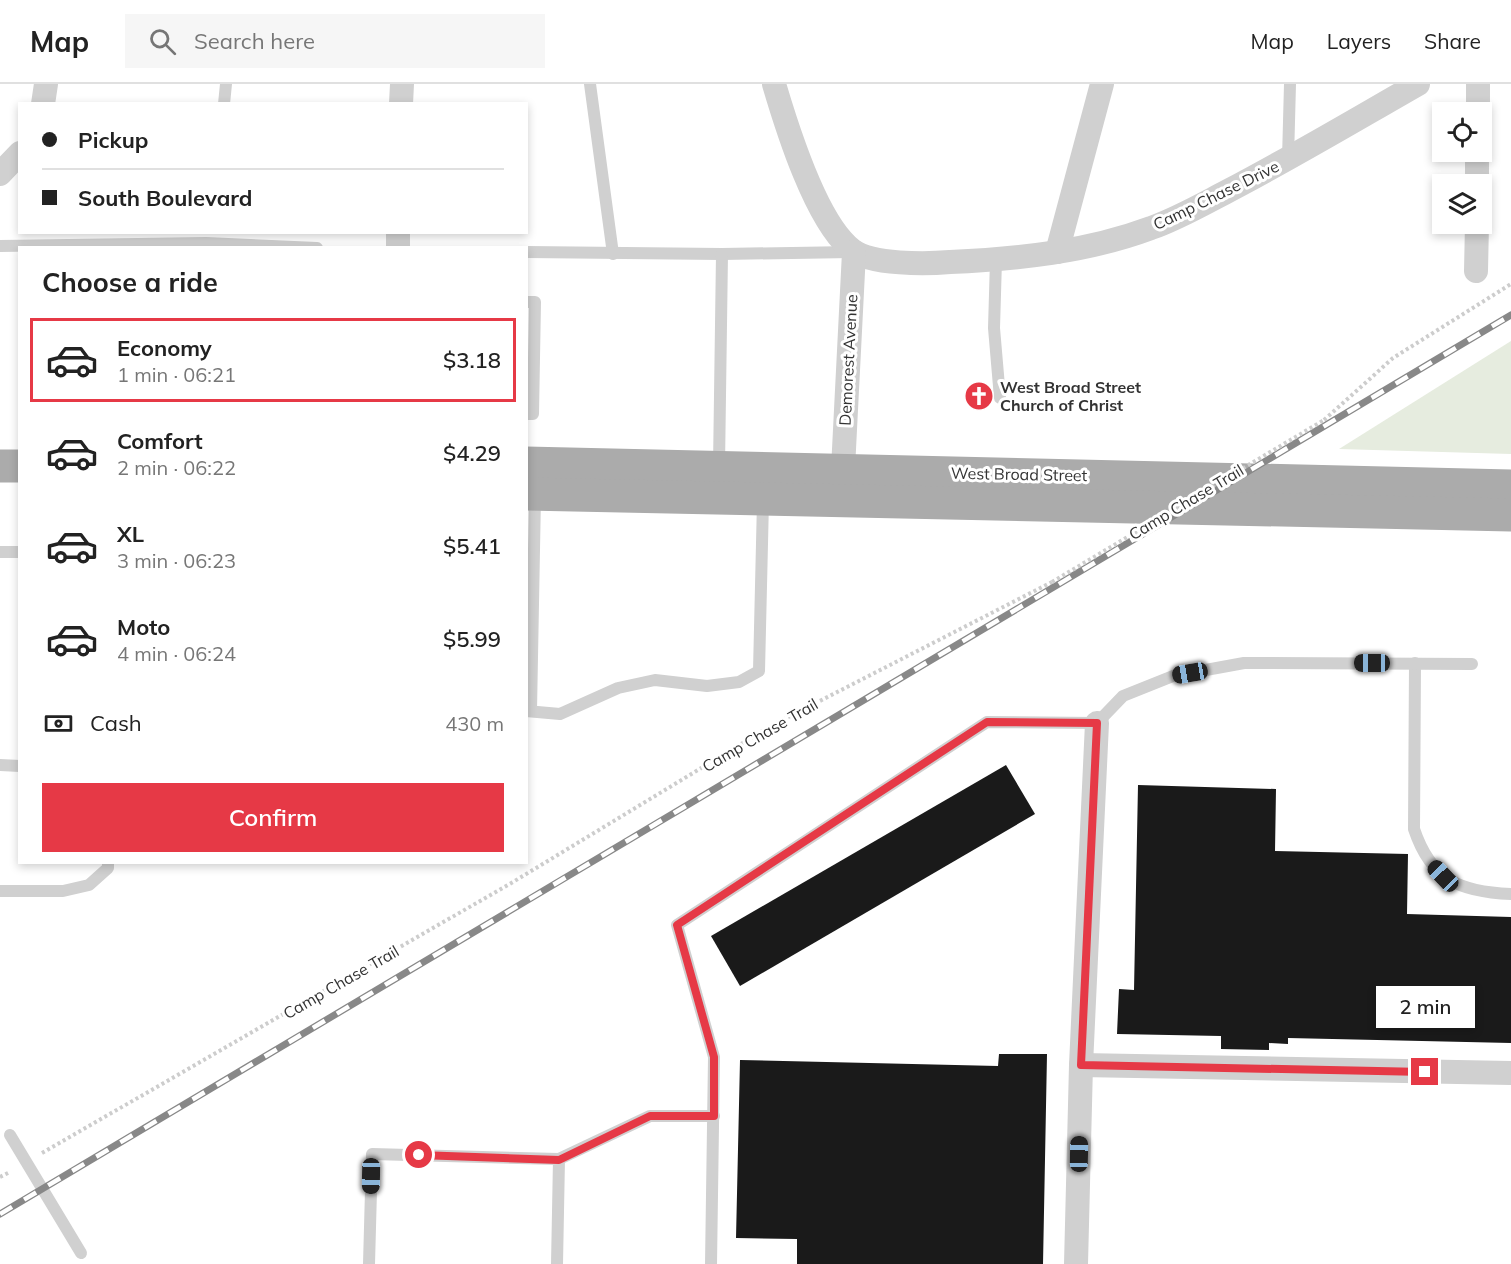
<!DOCTYPE html>
<html lang="en">
<head>
<meta charset="utf-8">
<style>
	body { margin:0; font-family:Mulish,sans-serif; background:#f6f6f6; color:#222; height:100vh; display:flex; flex-direction:column; font-size:22px; white-space:nowrap }
	* { box-sizing:border-box; margin:0 }
	p { font-size:20px; color:#767676 }
	.icon { flex:none; width:33px; height:33px; fill:none; stroke:currentColor; stroke-width:2; stroke-linecap:round; stroke-linejoin:round }
	.map { position:relative; flex:1; overflow:hidden }
	.drawer { position:absolute; left:18px; top:162px; width:510px; height:618px; display:flex; flex-direction:column; background:#fff; border-radius:0px; box-shadow:0 3px 9px #0003 }
	.drawer>* { flex:none }
	.top-card { position:absolute; left:18px; top:18px; width:510px; height:132px; border-radius:0px; box-shadow:0 3px 9px #0003; display:grid; align-content:center; height:132px; padding:0 24px; background:#fff }
	.controls { position:absolute; left:1432px; top:18px; display:grid; gap:12px }
	.controls a { display:grid; place-items:center; width:60px; height:60px; border-radius:0px; background:#fff; box-shadow:0 3px 9px #0003; font-size:30px }
	.end { position:absolute; width:27px; height:27px; margin:-14px; border:8px solid #e63946; background:#fff; box-shadow:0 0 0 3px #fff }
	.from { border-radius:50% }
	.bubble { position:absolute; height:42px; border-radius:0px; background:#fff; box-shadow:0 3px 9px #0003; font-size:20px; font-weight:600; line-height:42px; text-align:center }
	.car { position:absolute; width:18px; height:36px; margin:-18px -9px; border-radius:8px; box-shadow:0 0 4px 2px #0007; background:linear-gradient(#222 24%,#8ab4d8 0 40%,#222 0 76%,#8ab4d8 0 86%,#222 0) }
	.top-card b { display:flex; align-items:center; gap:21px; height:57px; font-size:22px }
	.top-card b+b { border-top:2px solid #e0e0e0 }
	.top-card i { width:15px; height:15px; background:#222 }
	ul { padding:0; list-style:none }
	li { display:flex; align-items:center; gap:18px; height:84px; margin:0 12px 9px; padding:0 12px; border:3px solid transparent; border-radius:0px }
	li div { flex:1 }
	li b { display:block; font-size:22px }
	li em { font-style:normal; font-weight:600 }
	li.current { border-color:#e63946 }
	li>.icon { width:54px; height:54px; stroke-width:1.5 }
	h2 { padding:0 24px; font-size:27px; line-height:72px }
	.pay { display:flex; align-items:center; gap:15px; height:66px; padding:0 24px; font-size:22px }
	.pay p { margin-inline-start:auto }
	.cta { display:flex; gap:12px; margin-top:auto; padding:12px 24px }
	.cta a { flex:1; height:69px; border-radius:0px; background:#e63946; color:#fff; font-size:24px; font-weight:600; line-height:69px; text-align:center }
	header { display:flex; align-items:center; gap:36px; box-sizing:border-box; height:84px; padding:0 30px; background:#fff; border-bottom:2px solid #e0e0e0 }
	header strong { font-size:28px }
	nav { display:flex; gap:33px; margin-inline-start:auto; font-size:21px }
	.search { width:420px; height:54px; background:#f6f6f6; display:flex; align-items:center; gap:15px; box-sizing:border-box; padding:0 21px; border-radius:0px; color:#767676; font-size:22px }
	.map>svg:first-child { display:block }
</style>
</head>
<body>
<header>
<strong>Map</strong>
<div class="search"><svg class="icon" aria-label="search" viewBox="0 0 24 24"><circle cx="10" cy="10" r="6"/><path d="M15 15l6 6"/></svg>Search here</div>
<nav><a>Map</a><a>Layers</a><a>Share</a></nav>
</header>
<div class="map">
<svg width="1511" height="1180" viewBox="0 0 1511 1180">
	<rect width="100%" height="100%" fill="#fff"/>
	<path fill="#e6ecdf" d="M1511,257V370L1339,365Z"/>
	<g fill="#1a1a1a">
		<path d="M1006,681L1035,730L740,902L711,852Z"/>
		<path d="M1138,701L1276,705L1275,767L1408,770L1407,830L1511,833V959L1288,954V960L1269,959V966L1221,965V952L1117,950L1119,905L1134,906Z"/>
		<path d="M999,970H1047L1043,1180H797V1155L736,1154L740,976L998,982Z"/>
	</g>
	<g fill="none" stroke-linecap="round" stroke-linejoin="round">
		<g stroke="#cdcdcd" stroke-width="4" stroke-dasharray="3 3" stroke-linecap="butt">
			<path d="M1324,336L1393,274L1511,200"/>
			<path d="M42,1069L513,798L769,643L1052,498"/>
			<path d="M0,1093L10,1088"/>
		</g>
		<g stroke="#d0d0d0" stroke-width="12">
			<path d="M590,0L613,170"/>
			<path d="M224,20L226,0"/>
			<path d="M1288,75L1290,0"/>
			<path d="M0,162L206,159L317,164"/>
			<path d="M526,168L722,170L852,168"/>
			<path d="M996,176L994,244L1000,314"/>
			<path d="M526,218H535L533,330H526"/>
			<path d="M719,382L722,170"/>
			<path d="M0,468H20"/>
			<path d="M1415,579L1414,745C1431,796 1460,808 1511,810"/>
			<path d="M526,627L560,630L618,604L655,596L707,602L739,598L759,587L763,417"/>
			<path d="M531,627L535,412"/>
			<path d="M0,681L20,682"/>
			<path d="M0,807H63L89,801L108,784V778"/>
			<path d="M10,1051L81,1169"/>
			<path d="M559,1075L650,1032H714"/>
			<path d="M369,1180L372,1070L559,1075L557,1180"/>
			<path d="M711,1180L714,973L677,841L987,638L1097,639L1123,612L1173,592L1244,579L1472,580"/>
		</g>
		<g stroke="#d0d0d0" stroke-width="24">
			<path d="M774,0C787,44 816,138 852,166C871,181 927,180 950,178C1017,175 1087,168 1151,144C1177,135 1203,120 1228,107C1293,73 1355,36 1418,0"/>
			<path d="M43,20L46,0"/>
			<path d="M401,20L402,0"/>
			<path d="M1478,28V0"/>
			<path d="M0,90L20,69"/>
			<path d="M1477,100V68"/>
			<path d="M398,164V148"/>
			<path d="M1057,168L1102,0"/>
			<path d="M1476,187L1477,140"/>
			<path d="M843,385L854,168"/>
			<path d="M1081,981L1511,989"/>
			<path d="M1076,1180L1081,981L1097,639"/>
		</g>
		<g stroke="#ababab" stroke-width="33">
			<path d="M526,379L1511,402"/>
			<path d="M0,382H20"/>
			<path d="M526,410L1511,431"/>
		</g>
		<g stroke="#888" stroke-width="7">
			<path id="rail" d="M0,1130L1511,231"/>
		</g>
		<use href="#rail" stroke="#fff" stroke-width="4.5" stroke-dasharray="14" stroke-linecap="butt"/>
		<path stroke="#cdcdcd" stroke-width="4" stroke-dasharray="3 3" stroke-linecap="butt" d="M1052,498L1324,336"/>
	</g>
	<g fill="none" stroke-linecap="round" stroke-linejoin="round">
		<path stroke="#e63946" stroke-width="8" d="M419,1071L559,1076L650,1032H714V973L677,841L987,638L1097,639L1081,981L1425,988"/>
	</g>
	<defs>
		<g id="church-disc" transform="scale(1.5)"><circle r="9.5" fill="#e63946" stroke="#fff"/><path d="M-1.2-6h2.4v3.5h3.3v2.4h-3.3V6h-2.4V-.1h-3.3v-2.4h3.3Z" fill="#fff"/></g>
	</defs>
	<g fill-rule="evenodd">
		<use href="#church-disc" x="979" y="312"/>
	</g>
	<g text-anchor="middle" stroke-width="6" stroke-linejoin="round" paint-order="stroke">
		<g font-size="16" fill="#333" stroke="#fff">
			<text transform="translate(1216 111) rotate(-26)" y="6">Camp Chase Drive</text>
			<text transform="translate(848 276) rotate(-87)" y="6">Demorest Avenue</text>
			<text transform="translate(1019 390) rotate(1)" y="6">West Broad Street</text>
			<text transform="translate(1186 418) rotate(-31)" y="6">Camp Chase Trail</text>
			<text transform="translate(760 651) rotate(-30)" y="6">Camp Chase Trail</text>
			<text transform="translate(341 898) rotate(-30)" y="6">Camp Chase Trail</text>
		</g>
		<g font-size="16" font-weight="bold" fill="#333" stroke="#fff" text-anchor="start">
			<text x="1000" y="309">West Broad Street<tspan x="1000" dy="18">Church of Christ</tspan></text>
		</g>
	</g>
</svg>
<div class="controls">
<a><svg class="icon" aria-label="locate" viewBox="0 0 24 24"><circle cx="12" cy="12" r="6"/><path d="M12 2v4M12 18v4M2 12h4M18 12h4"/></svg></a>
<a><svg class="icon" aria-label="layers" viewBox="0 0 24 24"><path d="M12 4l9 5-9 5-9-5zM3 14l9 5 9-5"/></svg></a>
</div>
<i class="end from" style="left:419px;top:1071px"></i>
<i class="end" style="left:1425px;top:988px"></i>
<div class="bubble" style="left:1376px;top:902px;width:99px">2 min</div>
<i class="car" style="left:1372px;top:579px;rotate:270deg"></i>
<i class="car" style="left:1190px;top:589px;rotate:260deg"></i>
<i class="car" style="left:1443px;top:792px;rotate:316deg"></i>
<i class="car" style="left:1079px;top:1070px;rotate:1deg"></i>
<i class="car" style="left:371px;top:1092px;rotate:181deg"></i>
<div class="top-card">
<b><i class="from"></i>Pickup</b>
<b><i></i>South Boulevard</b>
</div>
<section class="drawer">
<h2>Choose a ride</h2>
<ul>
<li class="current"><svg class="icon" aria-label="car" viewBox="0 0 24 24"><path d="M5 17H2v-5l4-1 3-4h7l3 4 3 1v5h-3M9 17h6M6 11h13"/><circle cx="7" cy="17" r="2"/><circle cx="17" cy="17" r="2"/></svg><div><b>Economy</b><p>1 min · 06:21</p></div><em>$3.18</em></li>
<li><svg class="icon" aria-label="car" viewBox="0 0 24 24"><path d="M5 17H2v-5l4-1 3-4h7l3 4 3 1v5h-3M9 17h6M6 11h13"/><circle cx="7" cy="17" r="2"/><circle cx="17" cy="17" r="2"/></svg><div><b>Comfort</b><p>2 min · 06:22</p></div><em>$4.29</em></li>
<li><svg class="icon" aria-label="car" viewBox="0 0 24 24"><path d="M5 17H2v-5l4-1 3-4h7l3 4 3 1v5h-3M9 17h6M6 11h13"/><circle cx="7" cy="17" r="2"/><circle cx="17" cy="17" r="2"/></svg><div><b>XL</b><p>3 min · 06:23</p></div><em>$5.41</em></li>
<li><svg class="icon" aria-label="car" viewBox="0 0 24 24"><path d="M5 17H2v-5l4-1 3-4h7l3 4 3 1v5h-3M9 17h6M6 11h13"/><circle cx="7" cy="17" r="2"/><circle cx="17" cy="17" r="2"/></svg><div><b>Moto</b><p>4 min · 06:24</p></div><em>$5.99</em></li>
</ul>
<div class="pay"><svg class="icon" aria-label="cash" viewBox="0 0 24 24"><path d="M3 7h18v10H3z"/><circle cx="12" cy="12" r="2"/></svg>Cash<p>430 m</p></div>
<div class="cta"><a>Confirm</a></div>
</section>
</div>
</body>
</html>
